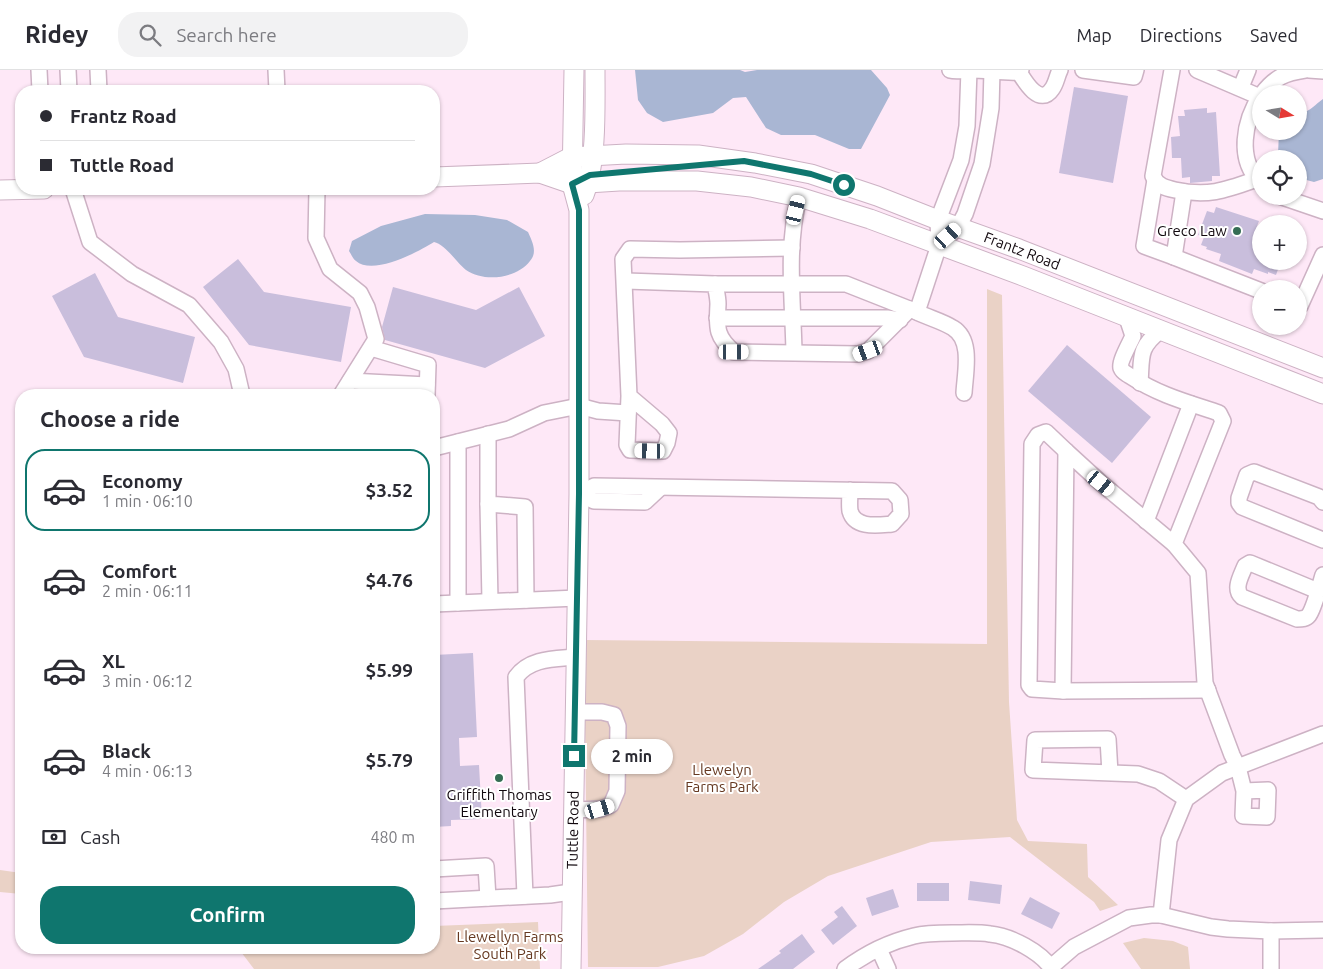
<!DOCTYPE html>
<html lang="en">
<head>
<meta charset="utf-8">
<style>
	body { margin:0; font-family:Ubuntu,sans-serif; background:#f2f2f3; color:#2b2b33; height:100vh; display:flex; flex-direction:column; font-size:19px; white-space:nowrap }
	* { box-sizing:border-box; margin:0 }
	p { font-size:16px; color:#7c7c81 }
	.icon { flex:none; width:28px; height:28px; fill:none; stroke:currentColor; stroke-width:2; stroke-linecap:round; stroke-linejoin:round }
	.map { position:relative; flex:1; overflow:hidden }
	.details { position:absolute; left:15px; top:319px; width:425px; height:565px; display:flex; flex-direction:column; background:#fff; border-radius:20px; box-shadow:0 1px 4px #0004 }
	.details>* { flex:none }
	.guide { position:absolute; left:15px; top:15px; width:425px; height:110px; border-radius:20px; box-shadow:0 1px 4px #0004; display:grid; align-content:center; height:110px; padding:0 25px; background:#fff }
	.needle { width:32px; rotate:101deg }
	.tools { position:absolute; left:1252px; top:15px; display:grid; gap:10px }
	.tools a { display:grid; place-items:center; width:55px; height:55px; border-radius:50%; background:#fff; box-shadow:0 1px 4px #0004; font-size:25px }
	.end { position:absolute; width:22px; height:22px; margin:-11px; border:6px solid #0f766e; background:#fff; box-shadow:0 0 0 2px #fff }
	.from { border-radius:50% }
	.bubble { position:absolute; height:35px; border-radius:18px; background:#fff; box-shadow:0 1px 4px #0004; font-size:16px; font-weight:700; line-height:35px; text-align:center }
	.car { position:absolute; width:15px; height:30px; margin:-15px -8px; border-radius:6px; box-shadow:0 0 4px 1px #0007; background:linear-gradient(#fff 24%,#345 0 40%,#fff 0 76%,#345 0 86%,#fff 0) }
	.guide b { display:flex; align-items:center; gap:18px; height:48px; font-size:19px }
	.guide b+b { border-top:1px solid #e1e1e2 }
	.guide i { width:12px; height:12px; background:#2b2b33 }
	ul { padding:0; list-style:none }
	li { display:flex; align-items:center; gap:15px; height:82px; margin:0 10px 8px; padding:0 15px; border:2px solid transparent; border-radius:20px }
	li div { flex:1 }
	li b { display:block; font-size:19px }
	li em { font-style:normal; font-weight:700 }
	li.on { border-color:#0f766e }
	li>.icon { width:45px; height:45px; stroke-width:1.5 }
	h2 { padding:0 25px; font-size:22px; line-height:60px }
	.pay { display:flex; align-items:center; gap:12px; height:55px; padding:0 25px; font-size:19px }
	.pay p { margin-inline-start:auto }
	.button { display:flex; gap:10px; margin-top:auto; padding:10px 25px }
	.button a { flex:1; height:58px; border-radius:20px; background:#0f766e; color:#fff; font-size:20px; font-weight:700; line-height:58px; text-align:center }
	header { display:flex; align-items:center; gap:30px; box-sizing:border-box; height:70px; padding:0 25px; background:#fff; border-bottom:1px solid #e1e1e2 }
	header strong { font-size:24px }
	nav { display:flex; gap:28px; margin-inline-start:auto; font-size:18px }
	.search { width:350px; height:45px; background:#f2f2f3; display:flex; align-items:center; gap:12px; box-sizing:border-box; padding:0 18px; border-radius:20px; color:#7c7c81; font-size:19px }
	.map>svg:first-child { display:block }
</style>
</head>
<body>
<header>
<strong>Ridey</strong>
<div class="search"><svg class="icon" aria-label="search" viewBox="0 0 24 24"><circle cx="10" cy="10" r="6"/><path d="M15 15l6 6"/></svg>Search here</div>
<nav><a>Map</a><a>Directions</a><a>Saved</a></nav>
</header>
<div class="map">
<svg width="1323" height="899" viewBox="0 0 1323 899">
	<rect width="100%" height="100%" fill="#fee8f7"/>
	<g fill="#ead2c6">
		<path d="M987,219L1002,225L1009,632L1017,750L1028,771L1087,774L1088,807L1118,835L1100,841L1094,832L1010,767L931,772L828,806L784,832L743,864L704,886L658,897H588L584,570L987,574Z"/>
		<path d="M0,800L21,803V824L0,822Z"/>
		<path d="M538,852L540,899H254L238,878H434V856Z"/>
		<path d="M1144,868L1173,871L1188,877L1190,899H1141L1123,873Z"/>
	</g>
	<g fill="#a9b6d3">
		<path d="M635,0H740L745,2L757,0H871L887,18L890,25L861,79H849L815,65H781L766,58L746,27L733,28L713,43L663,52L647,43L638,30Z"/>
		<path d="M1323,29V109L1314,112L1299,108V89H1280L1278,85L1279,61H1299V42C1309,44 1315,34 1323,29Z"/>
		<path d="M425,144L475,145L507,150L528,162C532,171 538,182 530,191C517,208 485,213 466,200C457,193 445,174 434,172C418,182 373,206 356,191C353,189 351,184 349,181L352,171L381,156Z"/>
	</g>
	<g fill="#c9bedc">
		<path d="M1074,17L1128,26L1113,113L1059,103Z"/>
		<path d="M1207,38V43L1216,42L1220,106H1212V111L1190,113V107L1182,108L1181,88H1172L1171,67L1180,66L1178,46H1185L1184,40Z"/>
		<path d="M1216,137L1259,151L1256,159L1261,160V191H1281L1276,205L1268,202V204L1254,199L1252,204L1219,191L1221,184L1206,179L1207,177L1201,175L1204,167L1198,165L1207,141L1214,143Z"/>
		<path d="M238,189L264,222L351,237L341,292L249,275L203,217Z"/>
		<path d="M95,203L118,247L195,267L183,313L84,287L52,226Z"/>
		<path d="M393,217L476,240L519,217L545,266L485,298L385,270L382,257Z"/>
		<path d="M1067,275L1151,347L1112,393L1028,321Z"/>
		<path d="M473,583L477,667L459,668L460,696L479,695L482,749L451,750V756L434,757V585Z"/>
		<path d="M970,811L1002,815L1000,834L968,830Z"/>
		<rect x="917" y="813" width="32" height="18"/>
		<path d="M893,819L899,837L872,846L866,828Z"/>
		<path d="M1030,827L1060,843L1052,859L1021,844Z"/>
		<path d="M842,836L857,856L833,875L821,860L838,847L834,842Z"/>
		<path d="M802,864L815,882L793,899H758L781,883L779,881Z"/>
	</g>
	<g fill="none" stroke-linecap="round" stroke-linejoin="round">
		<g stroke="#cdb2c4" stroke-width="18">
			<g id="minor">
				<path d="M39,0L40,21"/>
				<path d="M68,0L69,21"/>
				<path d="M98,0L99,21"/>
				<path d="M276,0L277,21"/>
				<path d="M950,0C957,2 963,0 970,0C987,0 1003,3 1019,2L1021,0"/>
				<path d="M1083,0L1134,7L1136,0"/>
				<path d="M1172,0L1153,106C1157,116 1166,118 1175,120C1209,127 1226,120 1257,109"/>
				<path d="M1197,0L1260,27"/>
				<path d="M1309,0L1323,1"/>
				<path d="M1019,2C1025,12 1040,37 1052,19C1056,14 1057,6 1060,0"/>
				<path d="M1241,17L1248,0"/>
				<path d="M1262,24C1275,7 1285,3 1305,0"/>
				<path d="M1261,25C1244,50 1236,90 1261,113"/>
				<path d="M1155,110L1144,176L1174,187"/>
				<path d="M73,119L90,172L132,204L189,235L221,272L236,299L242,325"/>
				<path d="M317,119L316,168L330,199L360,223L367,237L376,269L341,325"/>
				<path d="M1184,122L1174,187L1261,221"/>
				<path d="M1279,126L1323,141"/>
				<path d="M939,175L958,157L965,144L982,94L991,38L992,0"/>
				<path d="M626,211L715,214C716,220 718,227 718,234C717,257 715,266 734,282L858,284L868,281L910,239"/>
				<path d="M715,214H846L917,242"/>
				<path d="M1299,235L1300,236L1323,185"/>
				<path d="M717,248H887L900,250"/>
				<path d="M1127,248L1133,266C1130,273 1119,292 1121,298C1123,303 1126,303 1130,306C1159,325 1186,332 1219,343L1223,351L1174,474L1198,503L1205,613L1232,685L1238,697L1244,721L1243,746L1267,747L1268,720L1244,721"/>
				<path d="M371,278L428,295L427,325"/>
				<path d="M794,282C793,231 786,177 799,127"/>
				<path d="M350,311L427,315"/>
				<path d="M1140,313C1142,287 1138,278 1160,261"/>
				<path d="M964,323C965,303 973,270 953,258C942,251 929,248 917,242L939,175L938,150L961,90L967,56L969,0"/>
				<path d="M629,326L662,354L669,363L667,373L663,381L630,380L627,375L629,326L623,189L630,179L680,180L792,178"/>
				<path d="M488,364V434L525,437L526,530"/>
				<path d="M434,378L509,359L544,343L579,336L598,341L628,343"/>
				<path d="M579,424L594,416L892,421L900,430L901,444L892,454C878,455 855,459 850,441C849,435 850,426 850,420"/>
				<path d="M579,424L594,431L645,432L660,418"/>
				<path d="M1323,432L1319,427L1254,402L1247,405L1239,428V433L1242,437L1323,470"/>
				<path d="M488,434L490,531"/>
				<path d="M1146,451L1191,334"/>
				<path d="M1174,474L1101,413L1066,381L1063,621L1208,620"/>
				<path d="M1318,521L1250,493L1245,496C1241,506 1233,519 1242,527L1297,549C1302,549 1306,549 1309,545C1314,538 1320,515 1323,505"/>
				<path d="M458,533V372"/>
				<path d="M434,534L577,528"/>
				<path d="M1063,621L1032,619L1029,615L1032,374L1038,365L1046,362L1066,381"/>
				<path d="M1110,703L1108,669L1035,670L1033,700L1138,704L1159,711L1186,729"/>
				<path d="M573,740L601,739L611,735L617,721L618,656L614,645L602,642H574"/>
				<path d="M434,799L486,796L488,828"/>
				<path d="M525,826L516,607C530,588 554,589 575,587"/>
				<path d="M434,831L550,825L571,822"/>
				<path d="M1161,845L1169,770L1186,729L1222,703L1323,664"/>
				<path d="M879,879L888,899"/>
				<path d="M1051,897L1074,877L1129,848L1151,845H1161L1211,857L1228,859L1271,861L1323,860"/>
				<path d="M845,899C865,884 889,872 914,866C926,863 939,863 952,863C965,863 978,862 990,864C1011,866 1041,882 1052,899"/>
				<path d="M1271,899V861"/>
			</g>
		</g>
		<g stroke="#cdb2c4" stroke-width="21">
			<g id="major">
				<path d="M540,103L571,87L626,84L698,85L755,93L811,104L877,126L938,150L1019,179L1323,298"/>
				<path d="M434,107L540,103L572,114L619,111H697L751,117L799,127L870,149L1023,206L1323,324"/>
				<path d="M0,120L44,119"/>
				<path d="M584,125C597,91 595,37 595,0"/>
				<path d="M571,899L579,424V140L572,114L574,0"/>
			</g>
		</g>
		<use href="#minor" stroke="#fff" stroke-width="15"/>
		<use href="#major" stroke="#fff" stroke-width="19"/>
	</g>
	<g fill="none" stroke-linecap="round" stroke-linejoin="round">
		<path stroke="#0f766e" stroke-width="6" d="M574,686L579,424V140L572,114L590,105L744,91L811,104L844,115"/>
	</g>
	<g fill="#356d54" stroke="#fff" stroke-width="2">
		<circle cx="1237" cy="161" r="5"/>
		<circle cx="499" cy="708" r="5"/>
	</g>
	<g text-anchor="middle" stroke-width="4" stroke-linejoin="round" paint-order="stroke">
		<g font-size="15" fill="#11080e" stroke="#fff" text-anchor="end">
			<text x="1227" y="166">Greco Law</text>
			<text x="499" y="730" text-anchor="middle">Griffith Thomas<tspan x="499" dy="17">Elementary</tspan></text>
		</g>
		<g font-size="15" fill="#11080e" stroke="#fff">
			<text transform="translate(1022 181) rotate(21)" y="5">Frantz Road</text>
			<text transform="translate(573 760) rotate(-89)" y="5">Tuttle Road</text>
		</g>
		<g font-size="15" fill="#663921" stroke="#fff">
			<text x="722" y="705">Llewelyn<tspan x="722" dy="17">Farms Park</tspan></text>
			<text x="510" y="872">Llewellyn Farms<tspan x="510" dy="17">South Park</tspan></text>
		</g>
	</g>
</svg>
<div class="tools">
<a><svg class="needle" viewBox="-14 -14 28 28"><path d="M0-13l5 13h-10z" fill="#e53935"/><path d="M0 13l5-13h-10z" fill="#7c7c81"/></svg></a>
<a><svg class="icon" aria-label="locate" viewBox="0 0 24 24"><circle cx="12" cy="12" r="6"/><path d="M12 2v4M12 18v4M2 12h4M18 12h4"/></svg></a>
<a>+</a>
<a>−</a>
</div>
<i class="end from" style="left:844px;top:115px"></i>
<i class="end" style="left:574px;top:686px"></i>
<div class="bubble" style="left:591px;top:669px;width:82px">2 min</div>
<i class="car" style="left:796px;top:140px;rotate:14deg"></i>
<i class="car" style="left:948px;top:166px;rotate:48deg"></i>
<i class="car" style="left:868px;top:281px;rotate:250deg"></i>
<i class="car" style="left:734px;top:282px;rotate:90deg"></i>
<i class="car" style="left:650px;top:381px;rotate:271deg"></i>
<i class="car" style="left:1101px;top:413px;rotate:129deg"></i>
<i class="car" style="left:600px;top:739px;rotate:73deg"></i>
<div class="guide">
<b><i class="from"></i>Frantz Road</b>
<b><i></i>Tuttle Road</b>
</div>
<section class="details">
<h2>Choose a ride</h2>
<ul>
<li class="on"><svg class="icon" aria-label="car" viewBox="0 0 24 24"><path d="M5 17H2v-5l4-1 3-4h7l3 4 3 1v5h-3M9 17h6M6 11h13"/><circle cx="7" cy="17" r="2"/><circle cx="17" cy="17" r="2"/></svg><div><b>Economy</b><p>1 min · 06:10</p></div><em>$3.52</em></li>
<li><svg class="icon" aria-label="car" viewBox="0 0 24 24"><path d="M5 17H2v-5l4-1 3-4h7l3 4 3 1v5h-3M9 17h6M6 11h13"/><circle cx="7" cy="17" r="2"/><circle cx="17" cy="17" r="2"/></svg><div><b>Comfort</b><p>2 min · 06:11</p></div><em>$4.76</em></li>
<li><svg class="icon" aria-label="car" viewBox="0 0 24 24"><path d="M5 17H2v-5l4-1 3-4h7l3 4 3 1v5h-3M9 17h6M6 11h13"/><circle cx="7" cy="17" r="2"/><circle cx="17" cy="17" r="2"/></svg><div><b>XL</b><p>3 min · 06:12</p></div><em>$5.99</em></li>
<li><svg class="icon" aria-label="car" viewBox="0 0 24 24"><path d="M5 17H2v-5l4-1 3-4h7l3 4 3 1v5h-3M9 17h6M6 11h13"/><circle cx="7" cy="17" r="2"/><circle cx="17" cy="17" r="2"/></svg><div><b>Black</b><p>4 min · 06:13</p></div><em>$5.79</em></li>
</ul>
<div class="pay"><svg class="icon" aria-label="cash" viewBox="0 0 24 24"><path d="M3 7h18v10H3z"/><circle cx="12" cy="12" r="2"/></svg>Cash<p>480 m</p></div>
<div class="button"><a>Confirm</a></div>
</section>
</div>
</body>
</html>
